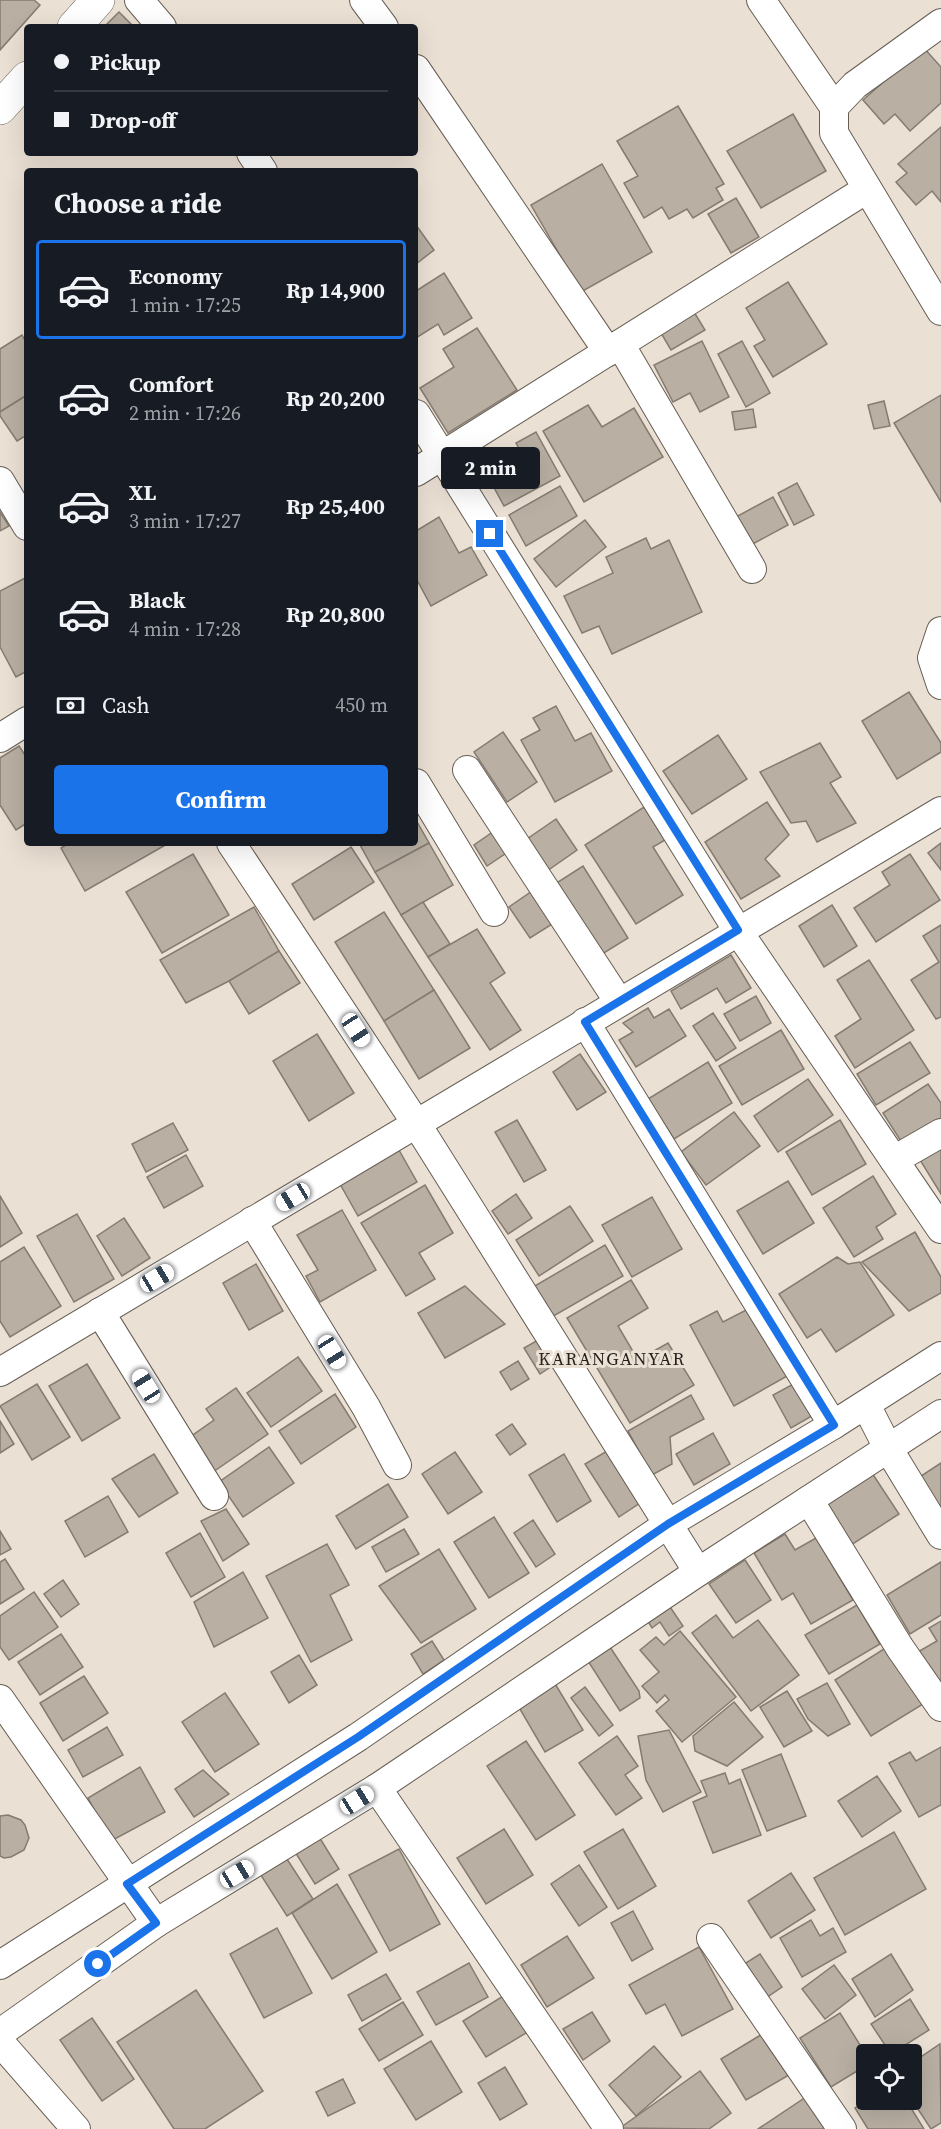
<!DOCTYPE html>
<html lang="en">
<head>
<meta charset="utf-8">
<style>
	body { margin:0; font-family:"Source Serif 4",serif; background:#242831; color:#f1f3f6; height:100vh; display:flex; flex-direction:column; font-size:22px; white-space:nowrap }
	* { box-sizing:border-box; margin:0 }
	p { font-size:20px; color:#9ea1a6 }
	.icon { flex:none; width:33px; height:33px; fill:none; stroke:currentColor; stroke-width:2; stroke-linecap:round; stroke-linejoin:round }
	.map { position:relative; flex:1; overflow:hidden }
	.side { position:absolute; left:24px; top:168px; width:394px; height:678px; display:flex; flex-direction:column; background:#171b24; border-radius:6px; box-shadow:0 6px 24px #0002 }
	.side>* { flex:none }
	.hud { position:absolute; left:24px; top:24px; width:394px; height:132px; border-radius:6px; box-shadow:0 6px 24px #0002; display:grid; align-content:center; height:132px; padding:0 30px; background:#171b24 }
	.tools { position:absolute; left:856px; top:2044px; display:grid; gap:12px }
	.tools a { display:grid; place-items:center; width:66px; height:66px; border-radius:6px; background:#171b24; box-shadow:0 6px 24px #0002; font-size:30px }
	.end { position:absolute; width:27px; height:27px; margin:-14px; border:8px solid #1a73e8; background:#fff; box-shadow:0 0 0 3px #fff }
	.from { border-radius:50% }
	.bubble { position:absolute; height:42px; border-radius:6px; background:#171b24; box-shadow:0 6px 24px #0002; font-size:20px; font-weight:700; line-height:42px; text-align:center }
	.car { position:absolute; width:18px; height:36px; margin:-18px -9px; border-radius:8px; box-shadow:0 0 4px 2px #0007; background:linear-gradient(#fff 24%,#345 0 40%,#fff 0 76%,#345 0 86%,#fff 0) }
	.hud b { display:flex; align-items:center; gap:21px; height:57px; font-size:22px }
	.hud b+b { border-top:2px solid #363941 }
	.hud i { width:15px; height:15px; background:#f1f3f6 }
	ul { padding:0; list-style:none }
	li { display:flex; align-items:center; gap:18px; height:99px; margin:0 12px 9px; padding:0 18px; border:3px solid transparent; border-radius:6px }
	li div { flex:1 }
	li b { display:block; font-size:22px }
	li em { font-style:normal; font-weight:700 }
	li.active { border-color:#1a73e8 }
	li>.icon { width:54px; height:54px; stroke-width:1.5 }
	h2 { padding:0 30px; font-size:27px; line-height:72px }
	.pay { display:flex; align-items:center; gap:15px; height:66px; padding:0 30px; font-size:22px }
	.pay p { margin-inline-start:auto }
	.button { display:flex; gap:12px; margin-top:auto; padding:12px 30px }
	.button a { flex:1; height:69px; border-radius:6px; background:#1a73e8; color:#fff; font-size:24px; font-weight:700; line-height:69px; text-align:center }
	.map>svg:first-child { display:block }
</style>
</head>
<body>
<div class="map">
<svg width="941" height="2129" viewBox="0 0 941 2129">
	<rect width="100%" height="100%" fill="#ebe0d4"/>
	<g fill="#b9afa3" stroke="#857b71" stroke-width="1.5">
		<path d="M0,0H34L40,5L0,50Z"/>
		<path d="M119,12L134,27H104Z"/>
		<path d="M923,47L941,67V103L910,131L895,114L884,124L863,100Z"/>
		<path d="M678,106L724,184L716,188L723,200L693,218L687,209L669,219L662,207L644,218L624,183L638,176L617,141Z"/>
		<path d="M793,114L826,171L761,208L727,151Z"/>
		<path d="M941,127V202L932,191L916,205L896,182L907,173L898,164Z"/>
		<path d="M602,164L652,252L581,292L531,205Z"/>
		<path d="M736,198L759,237L731,253L708,214Z"/>
		<path d="M416,225L434,250L416,264Z"/>
		<path d="M444,273L472,318L444,335L438,324L416,338V291Z"/>
		<path d="M788,282L827,344L773,377L754,346L765,340L746,308Z"/>
		<path d="M694,312L705,330L671,350L661,333Z"/>
		<path d="M477,328L517,390L448,433L420,388L454,367L443,349Z"/>
		<path d="M22,335L27,344V395L0,412V349Z"/>
		<path d="M702,341L729,397L700,412L690,393L673,402L654,365Z"/>
		<path d="M742,341L770,393L746,407L718,354Z"/>
		<path d="M27,395V435L17,441L0,416V412Z"/>
		<path d="M941,395V502L894,423Z"/>
		<path d="M884,401L890,426L874,429L868,405Z"/>
		<path d="M588,405L602,427L634,408L663,457L584,502L543,431Z"/>
		<path d="M753,409L756,427L735,430L732,412Z"/>
		<path d="M536,432L560,476L504,506L485,471L521,452L516,443Z"/>
		<path d="M797,483L814,515L794,525L778,493Z"/>
		<path d="M560,486L577,516L526,546L509,515Z"/>
		<path d="M773,497L788,525L749,546L734,518Z"/>
		<path d="M0,512L9,526L0,531Z"/>
		<path d="M439,517L459,553L471,547L487,575L431,606L416,578V531Z"/>
		<path d="M585,520L606,547L556,587L534,559Z"/>
		<path d="M646,538L651,549L669,540L702,612L612,654L599,626L582,633L564,596L613,573L606,557Z"/>
		<path d="M27,577V671L16,677L0,647V591Z"/>
		<path d="M909,692L941,743V752L897,779L862,721Z"/>
		<path d="M556,706L575,741L591,733L612,771L555,802L521,740L540,730L533,718Z"/>
		<path d="M503,732L537,782L507,802L474,752Z"/>
		<path d="M718,735L747,779L692,814L663,771Z"/>
		<path d="M820,743L841,777L830,783L856,823L817,842L806,821L791,823L760,772Z"/>
		<path d="M19,746L27,758V823L16,830L0,805V758Z"/>
		<path d="M767,802L789,835L765,859L780,876L741,899L705,842Z"/>
		<path d="M644,807L665,840L653,847L683,895L636,924L585,845Z"/>
		<path d="M556,819L577,850L547,871L527,839Z"/>
		<path d="M416,820L429,843L375,872L359,843H416Z"/>
		<path d="M497,829L511,850L487,866L474,845Z"/>
		<path d="M69,843H169L85,891L61,848Z"/>
		<path d="M429,843L453,885L401,915L375,872Z"/>
		<path d="M941,843V870L928,853Z"/>
		<path d="M351,847L374,882L314,920L292,884Z"/>
		<path d="M193,854L229,915L162,953L126,892Z"/>
		<path d="M910,854L940,900L876,942L854,908L890,885L882,872Z"/>
		<path d="M583,866L628,938L599,956L555,884Z"/>
		<path d="M535,889L557,921L530,938L509,907Z"/>
		<path d="M423,902L450,944L428,957L401,915Z"/>
		<path d="M832,905L857,946L824,967L799,926Z"/>
		<path d="M254,907L279,951L229,981L186,1003L160,960Z"/>
		<path d="M384,912L434,990L384,1021L335,942Z"/>
		<path d="M941,925V1017L936,1019L911,980L939,962L923,936Z"/>
		<path d="M477,929L505,973L490,983L521,1030L490,1050L428,957Z"/>
		<path d="M279,951L300,983L249,1014L229,981Z"/>
		<path d="M731,955L751,988L726,1003L717,988L681,1009L671,991Z"/>
		<path d="M869,960L914,1030L855,1068L835,1036L861,1019L837,980Z"/>
		<path d="M434,990L470,1048L419,1079L384,1021Z"/>
		<path d="M756,996L771,1023L740,1041L724,1014Z"/>
		<path d="M648,1008L654,1018L669,1009L686,1036L636,1067L619,1040L633,1032L623,1023Z"/>
		<path d="M713,1013L736,1048L716,1061L693,1026Z"/>
		<path d="M781,1030L804,1069L742,1105L719,1066Z"/>
		<path d="M317,1034L354,1093L309,1121L273,1061Z"/>
		<path d="M910,1042L930,1073L876,1105L857,1074Z"/>
		<path d="M580,1054L606,1092L577,1110L553,1072Z"/>
		<path d="M708,1062L732,1103L674,1139L648,1099Z"/>
		<path d="M808,1079L833,1115L778,1152L754,1116Z"/>
		<path d="M928,1084L941,1103V1122L904,1146L883,1113Z"/>
		<path d="M734,1112L760,1146L706,1185L681,1152Z"/>
		<path d="M517,1120L546,1170L524,1182L495,1132Z"/>
		<path d="M840,1120L866,1164L812,1195L786,1152Z"/>
		<path d="M173,1123L188,1150L146,1172L132,1144Z"/>
		<path d="M941,1140V1194L917,1155Z"/>
		<path d="M399,1150L417,1182L358,1216L340,1184Z"/>
		<path d="M186,1155L203,1186L164,1208L147,1177Z"/>
		<path d="M873,1176L896,1214L876,1227L883,1239L854,1257L823,1208Z"/>
		<path d="M788,1181L814,1223L763,1254L737,1211Z"/>
		<path d="M425,1185L453,1233L419,1253L435,1279L406,1296L361,1223Z"/>
		<path d="M516,1194L532,1218L508,1234L492,1211Z"/>
		<path d="M0,1196L22,1233L0,1247Z"/>
		<path d="M652,1197L682,1249L632,1277L602,1225Z"/>
		<path d="M570,1206L593,1241L539,1276L516,1240Z"/>
		<path d="M342,1210L376,1270L320,1302L306,1276L318,1270L297,1235Z"/>
		<path d="M77,1214L114,1279L74,1302L37,1236Z"/>
		<path d="M124,1218L150,1258L122,1276L97,1236Z"/>
		<path d="M915,1232L941,1277V1293L909,1311L862,1262Z"/>
		<path d="M605,1245L623,1276L550,1318L533,1287Z"/>
		<path d="M24,1247L61,1306L10,1337L0,1321V1262Z"/>
		<path d="M837,1257L848,1264L860,1262L894,1315L836,1352L821,1329L807,1338L779,1294Z"/>
		<path d="M256,1264L283,1311L249,1330L223,1283Z"/>
		<path d="M631,1280L648,1308L618,1326L638,1360L668,1343L694,1385L630,1423L567,1318Z"/>
		<path d="M465,1286L505,1324L445,1358L418,1313Z"/>
		<path d="M752,1307L789,1375L734,1406L690,1325L717,1311L723,1322Z"/>
		<path d="M540,1339L555,1364L540,1374L524,1348Z"/>
		<path d="M298,1357L322,1391L271,1427L247,1393Z"/>
		<path d="M518,1361L529,1379L511,1390L500,1372Z"/>
		<path d="M87,1364L120,1418L82,1441L49,1386Z"/>
		<path d="M799,1381L817,1413L791,1428L773,1395Z"/>
		<path d="M37,1384L70,1437L32,1460L0,1406Z"/>
		<path d="M236,1388L268,1434L213,1472L190,1437L214,1420L206,1409Z"/>
		<path d="M335,1394L356,1427L301,1464L279,1431Z"/>
		<path d="M691,1395L704,1419L670,1437L672,1464L652,1475L628,1431Z"/>
		<path d="M0,1421L14,1444L0,1453Z"/>
		<path d="M512,1424L526,1444L510,1455L496,1435Z"/>
		<path d="M713,1433L730,1464L694,1485L676,1454Z"/>
		<path d="M269,1447L294,1483L243,1517L219,1482Z"/>
		<path d="M607,1451L640,1503L619,1517L585,1464Z"/>
		<path d="M455,1452L482,1492L448,1514L422,1474Z"/>
		<path d="M154,1454L178,1493L139,1517L112,1479Z"/>
		<path d="M564,1454L591,1501L557,1522L529,1475Z"/>
		<path d="M941,1463V1519L915,1480Z"/>
		<path d="M872,1473L899,1514L848,1547L821,1506Z"/>
		<path d="M388,1484L408,1517L356,1549L336,1516Z"/>
		<path d="M108,1496L128,1532L85,1557L65,1521Z"/>
		<path d="M226,1509L249,1544L223,1561L201,1521Z"/>
		<path d="M494,1517L529,1573L489,1598L454,1542Z"/>
		<path d="M533,1520L555,1554L536,1567L514,1533Z"/>
		<path d="M404,1529L419,1554L386,1572L372,1547Z"/>
		<path d="M0,1531L11,1549L0,1555Z"/>
		<path d="M200,1533L225,1577L191,1597L166,1553Z"/>
		<path d="M785,1534L795,1550L816,1538L853,1600L811,1624L793,1593L782,1600L754,1553Z"/>
		<path d="M327,1544L349,1585L330,1595L352,1640L311,1662L266,1576Z"/>
		<path d="M439,1549L476,1609L421,1643L379,1586Z"/>
		<path d="M5,1559L24,1589L0,1604V1562Z"/>
		<path d="M745,1560L771,1600L736,1623L709,1584Z"/>
		<path d="M941,1562V1615L910,1634L887,1595Z"/>
		<path d="M243,1572L268,1618L214,1647L194,1602Z"/>
		<path d="M63,1580L79,1604L61,1617L44,1594Z"/>
		<path d="M34,1592L58,1627L9,1660L0,1647V1616Z"/>
		<path d="M666,1601L683,1626L669,1636L660,1622L652,1628L644,1615Z"/>
		<path d="M857,1605L880,1644L829,1674L805,1635Z"/>
		<path d="M716,1615L733,1638L758,1620L799,1675L751,1711L692,1633Z"/>
		<path d="M941,1621V1694L916,1653L937,1641L929,1628Z"/>
		<path d="M680,1631L736,1697L682,1742L656,1711L669,1700L665,1695L657,1703L642,1686L659,1672L640,1650L656,1637L664,1645Z"/>
		<path d="M61,1634L83,1667L40,1695L18,1662Z"/>
		<path d="M432,1641L444,1660L423,1674L411,1654Z"/>
		<path d="M610,1647L639,1691L640,1698L620,1711L588,1661Z"/>
		<path d="M887,1647L923,1704L871,1736L835,1680Z"/>
		<path d="M299,1655L317,1685L289,1703L271,1672Z"/>
		<path d="M84,1676L108,1713L63,1741L40,1703Z"/>
		<path d="M554,1682L583,1730L545,1752L517,1704Z"/>
		<path d="M827,1683L850,1724L828,1736L808,1719L797,1699Z"/>
		<path d="M585,1687L613,1725L599,1736L571,1698Z"/>
		<path d="M787,1691L812,1731L784,1747L760,1707Z"/>
		<path d="M225,1693L259,1744L215,1772L182,1722Z"/>
		<path d="M734,1702L763,1737L727,1766L695,1751L693,1736Z"/>
		<path d="M107,1727L123,1755L83,1777L68,1750Z"/>
		<path d="M669,1730L701,1792L663,1812L646,1780L638,1736Z"/>
		<path d="M617,1736L638,1766L625,1775L642,1798L616,1815L579,1763Z"/>
		<path d="M526,1741L575,1815L536,1840L487,1766Z"/>
		<path d="M941,1747V1805L919,1817L889,1763L910,1752L916,1761Z"/>
		<path d="M781,1754L806,1816L767,1831L742,1770Z"/>
		<path d="M140,1767L165,1812L111,1841L88,1798Z"/>
		<path d="M203,1770L229,1794L194,1817L175,1789Z"/>
		<path d="M725,1773L729,1784L740,1779L761,1835L713,1853L693,1802L707,1796L701,1781Z"/>
		<path d="M877,1776L901,1811L862,1837L838,1801Z"/>
		<path d="M8,1815L21,1820L25,1825L29,1838L24,1850L11,1857L4,1858L0,1856V1816Z"/>
		<path d="M504,1829L533,1875L486,1904L457,1858Z"/>
		<path d="M623,1829L656,1886L618,1909L584,1852Z"/>
		<path d="M316,1832L339,1869L315,1884L292,1847Z"/>
		<path d="M894,1832L926,1889L845,1935L814,1878Z"/>
		<path d="M399,1849L440,1924L390,1951L349,1875Z"/>
		<path d="M283,1853L313,1899L287,1916L257,1869Z"/>
		<path d="M579,1865L607,1907L579,1926L551,1884Z"/>
		<path d="M791,1873L815,1910L771,1938L748,1901Z"/>
		<path d="M337,1884L377,1952L332,1979L292,1913Z"/>
		<path d="M633,1911L653,1949L632,1961L611,1923Z"/>
		<path d="M811,1920L820,1936L833,1928L846,1952L802,1977L780,1938Z"/>
		<path d="M277,1928L312,1993L264,2018L230,1954Z"/>
		<path d="M567,1936L594,1978L547,2007L521,1965Z"/>
		<path d="M699,1947L733,2009L682,2036L665,2004L646,2014L629,1985Z"/>
		<path d="M760,1954L782,1987L760,2002L738,1968Z"/>
		<path d="M891,1954L913,1990L875,2017L852,1979Z"/>
		<path d="M469,1963L488,1997L436,2025L417,1992Z"/>
		<path d="M834,1965L856,1995L825,2019L802,1989Z"/>
		<path d="M386,1974L401,1999L362,2021L348,1995Z"/>
		<path d="M196,1990L263,2091L205,2129H174L117,2042Z"/>
		<path d="M508,1993L531,2030L486,2057L463,2021Z"/>
		<path d="M910,1999L929,2030L891,2054L871,2024Z"/>
		<path d="M403,2002L423,2035L379,2061L359,2029Z"/>
		<path d="M592,2012L610,2041L583,2060L563,2029Z"/>
		<path d="M840,2013L867,2056V2065L831,2087L800,2038Z"/>
		<path d="M92,2018L134,2079L102,2101L60,2040Z"/>
		<path d="M764,2033L789,2075L746,2100L721,2059Z"/>
		<path d="M431,2041L462,2092L416,2120L384,2069Z"/>
		<path d="M940,2044L941,2123L931,2129L912,2100V2063Z"/>
		<path d="M654,2046L681,2077L636,2116L609,2085Z"/>
		<path d="M505,2067L527,2104L500,2120L478,2083Z"/>
		<path d="M700,2071L731,2113L709,2129L620,2128Z"/>
		<path d="M343,2079L355,2103L328,2116L316,2092Z"/>
		<path d="M806,2097L828,2129H758Z"/>
		<path d="M868,2100H906L924,2129H868L855,2108Z"/>
	</g>
	<g fill="none" stroke-linecap="round" stroke-linejoin="round">
		<g stroke="#665d53" stroke-width="30">
			<g id="minor">
				<path d="M139,0L162,27"/>
				<path d="M364,0L384,27"/>
				<path d="M761,0L834,107"/>
				<path d="M941,23L855,85L834,107V133L941,311"/>
				<path d="M416,69L608,352"/>
				<path d="M251,153L263,171"/>
				<path d="M620,344L752,569"/>
				<path d="M416,414L738,931L941,1229"/>
				<path d="M416,472L867,189"/>
				<path d="M0,481L27,526"/>
				<path d="M941,631L932,658L941,685"/>
				<path d="M0,738L27,721"/>
				<path d="M467,770L619,1002"/>
				<path d="M416,783L494,912"/>
				<path d="M231,843L416,1123L698,1572"/>
				<path d="M585,1022L833,1425"/>
				<path d="M894,1160L941,1133"/>
				<path d="M252,1221L366,1407L397,1465"/>
				<path d="M100,1312L214,1496"/>
				<path d="M0,1372L941,811"/>
				<path d="M866,1405L888,1448L941,1535"/>
				<path d="M809,1500L900,1648L941,1707"/>
				<path d="M0,1699L156,1923"/>
				<path d="M377,1788L609,2129"/>
				<path d="M711,1938L842,2129"/>
				<path d="M0,1965L358,1737L668,1524L833,1425L941,1356"/>
				<path d="M0,2033L156,1923L377,1788L698,1572L941,1414"/>
				<path d="M0,2042L76,2129"/>
			</g>
		</g>
		<g stroke="#665d53" stroke-width="34">
			<g id="tertiary">
				<path d="M74,27L98,0"/>
				<path d="M0,108L27,78"/>
			</g>
		</g>
		<use href="#minor" stroke="#fff" stroke-width="28"/>
		<use href="#tertiary" stroke="#fff" stroke-width="33"/>
	</g>
	<g fill="none" stroke-linecap="round" stroke-linejoin="round">
		<path stroke="#1a73e8" stroke-width="8" d="M98,1964L156,1923L127,1884L358,1737L668,1524L834,1425L585,1022L738,930L490,534"/>
	</g>
	<g text-anchor="middle" stroke-width="6" stroke-linejoin="round" paint-order="stroke">
		<g font-size="18" letter-spacing="1.5" fill="#26221e" stroke="#ebe0d4">
			<text x="612" y="1365">KARANGANYAR</text>
		</g>
	</g>
</svg>
<div class="tools">
<a><svg class="icon" aria-label="locate" viewBox="0 0 24 24"><circle cx="12" cy="12" r="6"/><path d="M12 2v4M12 18v4M2 12h4M18 12h4"/></svg></a>
</div>
<i class="end from" style="left:98px;top:1964px"></i>
<i class="end" style="left:490px;top:534px"></i>
<div class="bubble" style="left:441px;top:447px;width:99px">2 min</div>
<i class="car" style="left:356px;top:1030px;rotate:147deg"></i>
<i class="car" style="left:293px;top:1197px;rotate:239deg"></i>
<i class="car" style="left:157px;top:1278px;rotate:59deg"></i>
<i class="car" style="left:332px;top:1352px;rotate:148deg"></i>
<i class="car" style="left:146px;top:1386px;rotate:328deg"></i>
<i class="car" style="left:357px;top:1800px;rotate:58deg"></i>
<i class="car" style="left:237px;top:1874px;rotate:59deg"></i>
<div class="hud">
<b><i class="from"></i>Pickup</b>
<b><i></i>Drop-off</b>
</div>
<section class="side">
<h2>Choose a ride</h2>
<ul>
<li class="active"><svg class="icon" aria-label="car" viewBox="0 0 24 24"><path d="M5 17H2v-5l4-1 3-4h7l3 4 3 1v5h-3M9 17h6M6 11h13"/><circle cx="7" cy="17" r="2"/><circle cx="17" cy="17" r="2"/></svg><div><b>Economy</b><p>1 min · 17:25</p></div><em>Rp 14,900</em></li>
<li><svg class="icon" aria-label="car" viewBox="0 0 24 24"><path d="M5 17H2v-5l4-1 3-4h7l3 4 3 1v5h-3M9 17h6M6 11h13"/><circle cx="7" cy="17" r="2"/><circle cx="17" cy="17" r="2"/></svg><div><b>Comfort</b><p>2 min · 17:26</p></div><em>Rp 20,200</em></li>
<li><svg class="icon" aria-label="car" viewBox="0 0 24 24"><path d="M5 17H2v-5l4-1 3-4h7l3 4 3 1v5h-3M9 17h6M6 11h13"/><circle cx="7" cy="17" r="2"/><circle cx="17" cy="17" r="2"/></svg><div><b>XL</b><p>3 min · 17:27</p></div><em>Rp 25,400</em></li>
<li><svg class="icon" aria-label="car" viewBox="0 0 24 24"><path d="M5 17H2v-5l4-1 3-4h7l3 4 3 1v5h-3M9 17h6M6 11h13"/><circle cx="7" cy="17" r="2"/><circle cx="17" cy="17" r="2"/></svg><div><b>Black</b><p>4 min · 17:28</p></div><em>Rp 20,800</em></li>
</ul>
<div class="pay"><svg class="icon" aria-label="cash" viewBox="0 0 24 24"><path d="M3 7h18v10H3z"/><circle cx="12" cy="12" r="2"/></svg>Cash<p>450 m</p></div>
<div class="button"><a>Confirm</a></div>
</section>
</div>
</body>
</html>
